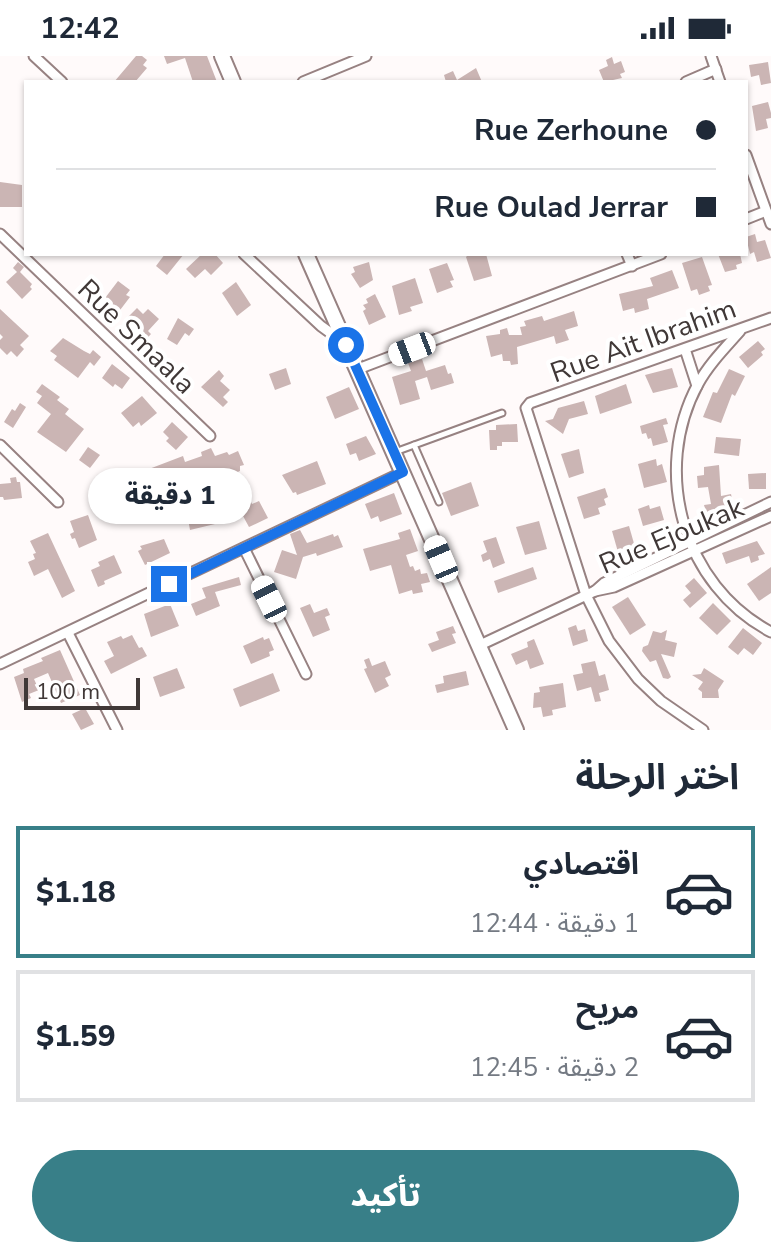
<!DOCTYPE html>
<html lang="ar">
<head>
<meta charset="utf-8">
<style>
	body { margin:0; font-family:"Nunito Sans","Noto Sans Arabic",sans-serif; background:#f2f2f3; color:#1f2937; direction:rtl; height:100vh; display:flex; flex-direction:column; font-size:30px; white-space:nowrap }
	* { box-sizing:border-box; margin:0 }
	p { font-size:26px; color:#747a83 }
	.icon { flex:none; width:44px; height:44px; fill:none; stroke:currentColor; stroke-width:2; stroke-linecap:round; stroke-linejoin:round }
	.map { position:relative; height:674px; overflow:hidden; direction:ltr }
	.panel { display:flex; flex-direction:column; background:#fff; flex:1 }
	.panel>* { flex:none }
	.guide { position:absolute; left:24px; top:24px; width:724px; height:176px; border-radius:0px; box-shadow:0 2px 6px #0004; direction:rtl; display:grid; align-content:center; height:176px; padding:0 32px; background:#fff }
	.scale { position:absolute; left:24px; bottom:20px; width:116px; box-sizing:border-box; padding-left:8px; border:4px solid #403837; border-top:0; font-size:22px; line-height:28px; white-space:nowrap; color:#403837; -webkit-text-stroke:6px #fff; paint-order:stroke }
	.end { position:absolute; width:36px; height:36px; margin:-18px; border:10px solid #1a73e8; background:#fff; box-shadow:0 0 0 4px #fff }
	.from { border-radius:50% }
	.bubble { position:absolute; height:56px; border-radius:28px; background:#fff; box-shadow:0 2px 6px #0004; font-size:26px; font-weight:800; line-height:56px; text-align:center; direction:rtl }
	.car { position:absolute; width:24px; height:48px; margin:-24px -12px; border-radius:10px; box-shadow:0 0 6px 2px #0007; background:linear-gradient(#fff 24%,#345 0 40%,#fff 0 76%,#345 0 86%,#fff 0) }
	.guide b { display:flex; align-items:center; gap:28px; height:76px; font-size:30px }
	.guide b+b { border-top:2px solid #e0e1e3 }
	.guide i { width:20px; height:20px; background:#1f2937 }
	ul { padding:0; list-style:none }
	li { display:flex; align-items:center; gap:24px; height:132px; margin:0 16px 12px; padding:0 16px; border:4px solid #e0e1e3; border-radius:0px }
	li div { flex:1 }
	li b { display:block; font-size:30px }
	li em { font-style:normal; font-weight:800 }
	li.selected { border-color:#387f88 }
	li>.icon { width:72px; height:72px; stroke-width:1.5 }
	h2 { padding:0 32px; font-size:36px; line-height:96px }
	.button { display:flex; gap:16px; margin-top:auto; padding:16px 32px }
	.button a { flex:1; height:92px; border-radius:48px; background:#387f88; color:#fff; font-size:32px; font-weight:800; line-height:92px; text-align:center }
	.status { display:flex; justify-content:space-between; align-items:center; height:56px; padding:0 40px; background:#fff; direction:ltr }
	.status svg { height:22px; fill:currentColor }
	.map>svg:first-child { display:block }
</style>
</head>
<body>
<div class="status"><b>12:42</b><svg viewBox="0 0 49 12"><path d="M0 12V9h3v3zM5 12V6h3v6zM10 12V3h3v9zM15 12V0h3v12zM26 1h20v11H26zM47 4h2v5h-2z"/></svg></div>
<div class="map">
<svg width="771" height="674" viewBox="0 0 771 674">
	<rect width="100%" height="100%" fill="#fffafa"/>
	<g fill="#cbb5b4">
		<path d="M136,0H142L147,4L143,9L147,12L135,26H114Z"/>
		<path d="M164,0H207L217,26H193L185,2L167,8Z"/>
		<path d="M612,1L614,8L621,5L625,16L620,18L622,22L604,26L599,14L608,10L606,4Z"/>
		<path d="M768,6L771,27L761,29L759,19L751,21L749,9Z"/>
		<path d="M476,12L482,26H446L444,19L453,15L457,24Z"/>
		<path d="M768,46L771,57V62L766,63L768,72L756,75L752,50Z"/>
		<path d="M0,126L22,129V151H0Z"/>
		<path d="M755,178L757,186L765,184L771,202L757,206L754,196L750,198L746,181Z"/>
		<path d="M165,198H184L167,219L156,210Z"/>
		<path d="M202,198H215L223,207L211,219L205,213L195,222L186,213Z"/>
		<path d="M469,198H486L492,220L474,225L466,201Z"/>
		<path d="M718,198H740L742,207L736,209L737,213L725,216Z"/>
		<path d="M702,201L712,229L708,230L710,235L699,239L697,233L691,235L682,207Z"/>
		<path d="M18,206L24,211L20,216L32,228L30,231L32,233L22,243L6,226L17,216L13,212Z"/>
		<path d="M369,206L373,224L360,232L351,218L355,216L353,211Z"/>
		<path d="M447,207L454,224L450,225L453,231L437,237L429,213Z"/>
		<path d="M672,214L679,232L647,243L649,253L635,257L634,252L623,255L619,238L653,230L650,222Z"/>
		<path d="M415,222L423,247L410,251L412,255L399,259L392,230Z"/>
		<path d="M118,225L130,234L126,239L130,241L114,262L99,250Z"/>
		<path d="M236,226L251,249L237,260L222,237Z"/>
		<path d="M375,238L386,261L369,269L363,255L366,253L363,249L368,247L366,243Z"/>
		<path d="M137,252L143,258L148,253L159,263L148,275L151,278L141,289L128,277L132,274L123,266Z"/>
		<path d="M0,253L29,280L20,289L24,293L17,301L11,295L7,299L0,292V284L3,281L0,278Z"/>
		<path d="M574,255L578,270L565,274L569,284L556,288L554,280L517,291L518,308L511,309L510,305H503L502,298L491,301L486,280L500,278V274L507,272L509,279H522L520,271L526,270L524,265L542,260L544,265Z"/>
		<path d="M178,262L194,273L189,280L185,277L177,289L167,283Z"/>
		<path d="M63,282L84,295L90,298L93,294L101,301L94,310L90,306L78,322L54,304L57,300L50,295Z"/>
		<path d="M758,285L765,293L761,296L763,299L748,312L739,301Z"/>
		<path d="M422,303L426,315L445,309L448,318L451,317L454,327L431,334L427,321L415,325L420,343L400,349L392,321L411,315L408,307Z"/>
		<path d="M112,308L130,322L122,333L115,328L113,331L102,322Z"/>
		<path d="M286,312L291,328L275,334L269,318Z"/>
		<path d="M672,312L678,331L653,337L645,319Z"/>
		<path d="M729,313L745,320L735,340L732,338L721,367L703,361L713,336L717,337Z"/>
		<path d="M219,314L224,320L220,325L230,334L223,341L228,346L223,351L201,331Z"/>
		<path d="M42,328L60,341L57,344L69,353L65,358L84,373L66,396L37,376L51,358L37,347L42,340L36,336Z"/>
		<path d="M626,328L632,347L600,358L595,340Z"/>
		<path d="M349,331L359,353L335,363L326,341Z"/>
		<path d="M142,340L157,357L141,370L139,366L133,371L121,357Z"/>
		<path d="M584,345L588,358L569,363L563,378L545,365L553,363L558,352Z"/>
		<path d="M20,347L26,351L13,372L4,366L12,353L15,355Z"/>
		<path d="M666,362L668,368L663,369L668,386L653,390L651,382L648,383L646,377L642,378L640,370Z"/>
		<path d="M172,366L188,381L176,394L166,385L169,382L163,376Z"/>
		<path d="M517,368L518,386H502V390H497V394H490L489,374H496V369Z"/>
		<path d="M366,380L376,398L359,405L356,397L350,399L346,388Z"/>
		<path d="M716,381L741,383L739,400L714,397Z"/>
		<path d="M88,391L100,399L90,412L79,404Z"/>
		<path d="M211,392L215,400L227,396L229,399L238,395L244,409L240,410V415L226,421L222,412L207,416L205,414L156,431L149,413L183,400L185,406L202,400L201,396Z"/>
		<path d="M579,393L584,417L569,422L561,398Z"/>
		<path d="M656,403L657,410L662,408L667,426L644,432L638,408Z"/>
		<path d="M317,405L326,428L297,439L296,436L293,437L282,419Z"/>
		<path d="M719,409L721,440L731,438L734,452L706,456L704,449L711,448L708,431L698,432L697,420L704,419V411Z"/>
		<path d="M766,417V433H749L748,418Z"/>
		<path d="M16,421L17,426H20L22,442L4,444L3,441H0V428L11,427L10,422Z"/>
		<path d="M471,426L479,450L451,460L442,437Z"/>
		<path d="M153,427L157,438L151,440L159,460L147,464L143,456L135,460L132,454L127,456L123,447L141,440L138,433Z"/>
		<path d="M605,432L608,441L604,443L606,449L598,452L600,458L584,463L577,441Z"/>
		<path d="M394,437L402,458L380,466L378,460L371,463L365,448Z"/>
		<path d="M259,445L268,462L249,471L237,449L244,446L246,448L251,446L252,448Z"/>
		<path d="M211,449L215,468L190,474L188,463L192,462L190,454Z"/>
		<path d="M649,449L650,453L660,450L664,464L643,470L638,453Z"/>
		<path d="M88,459L97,484L79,492L75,482L72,483L70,478L74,476L70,465Z"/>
		<path d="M539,465L547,493L525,499L516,471Z"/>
		<path d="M629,470L635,491L618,496L612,475Z"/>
		<path d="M410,473L418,495L406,499L410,511L413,510L415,515L420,513L421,518L427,517L430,526L421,528L423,536L413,538L412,534L399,538L391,509L370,515L363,493L400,483L398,477Z"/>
		<path d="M300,474L307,487L333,478L334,481L338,479L343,491L317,500L316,497L303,501L296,523L274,516L282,494L297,499L290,478Z"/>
		<path d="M48,477L75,535L62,542L48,513L34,520L28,506L35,503L33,498L36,497L30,485Z"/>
		<path d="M496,481L505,507L493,512L490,503L483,506L481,499L487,496L483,485Z"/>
		<path d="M164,483L170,497L145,509L138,495L142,493L140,490Z"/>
		<path d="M757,485L765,498L758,500L759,504L751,507L749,500L726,508L722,497Z"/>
		<path d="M114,499L122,517L104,525L105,528L98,531L91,514L100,510L98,506Z"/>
		<path d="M533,511L537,523L498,537L494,525Z"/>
		<path d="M771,511V537L759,545L747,528Z"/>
		<path d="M239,521L241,529L215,536L220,550L196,560L191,548L206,542L202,532Z"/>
		<path d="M694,522L707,537L690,552L683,544L691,537L685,530Z"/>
		<path d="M628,541L646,569L630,579L612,551Z"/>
		<path d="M713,547L731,565L717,579L699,562Z"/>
		<path d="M170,548L179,570L151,581L144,558Z"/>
		<path d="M310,548L314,557L327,552L330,559L325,561L330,574L313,581L300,552Z"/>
		<path d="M576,569L578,575L585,573L588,585L573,590L568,572Z"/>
		<path d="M453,570L456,577L452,578L456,587L432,596L428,588L439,584L436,576Z"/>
		<path d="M743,572L762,587L753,599L744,592L738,599L728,591Z"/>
		<path d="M667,574L665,584L677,587L674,601L661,598L671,621L668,623L663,622L656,604L650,606L642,595L643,591L648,589L653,575L661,577Z"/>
		<path d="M132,579L139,592L142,591L147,600L111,618L104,605L114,600L107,586L121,580L123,583Z"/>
		<path d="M263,581L264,584L269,582L274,594L269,596L270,600L251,608L243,590Z"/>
		<path d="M534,583L544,608L530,613L527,604L516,609L511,598L528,591L527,586Z"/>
		<path d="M60,594L80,639L61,647L48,617L34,623L39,634L29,638L31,642L22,646L14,621L24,617L23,613L43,605L41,602Z"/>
		<path d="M369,602L372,610L385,605L391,619L385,622L389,630L375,637L364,613L367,612L364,604Z"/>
		<path d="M595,605L599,620L605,618L609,634L599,637L601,645L595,646L591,631L577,635L573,619L583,617L581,608Z"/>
		<path d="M177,612L185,632L160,641L153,621Z"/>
		<path d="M704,612L724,625L718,634L719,642H702V636L698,633L703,626L692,619L701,618Z"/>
		<path d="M466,615L469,629L437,637L435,629L444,627L443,620Z"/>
		<path d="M273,617L280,635L240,651L233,633Z"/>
		<path d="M563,627L566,651L552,654L553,659L543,661L541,651L533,652L534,637L540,636L539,631Z"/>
		<path d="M85,652L94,668L81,674L72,658Z"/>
	</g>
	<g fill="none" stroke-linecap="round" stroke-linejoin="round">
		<g stroke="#978282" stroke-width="9">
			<g id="lane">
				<path d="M414,389L439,446"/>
				<path d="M395,396L502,357"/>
			</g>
		</g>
		<g stroke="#978282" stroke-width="13">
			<g id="street">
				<path d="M34,0L62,26"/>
				<path d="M711,0L720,26"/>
				<path d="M303,26L366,0"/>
				<path d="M686,26L716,13"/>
				<path d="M746,99L771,168"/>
				<path d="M746,163L766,155"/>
				<path d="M0,178L210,380"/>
				<path d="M244,198L321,270L343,286"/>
				<path d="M627,198L632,210"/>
				<path d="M740,275C725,292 709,308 698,328C651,415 683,530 771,576"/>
				<path d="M685,293L697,330"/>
				<path d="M358,313L661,198"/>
				<path d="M0,389L58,446"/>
				<path d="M244,492L306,618"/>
				<path d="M595,535L614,531L771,460"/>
				<path d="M68,577L117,674"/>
				<path d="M478,590L595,535L604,527L771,446"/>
				<path d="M0,608L403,416"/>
				<path d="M703,674L661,645L638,623L609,585L586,539L526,352L530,347L771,262"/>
			</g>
		</g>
		<g stroke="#978282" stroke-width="18">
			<g id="secondary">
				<path d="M222,0L233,26"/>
				<path d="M306,198L516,674"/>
			</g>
		</g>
		<use href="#lane" stroke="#fff" stroke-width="5"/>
		<use href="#street" stroke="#fff" stroke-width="9"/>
		<use href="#secondary" stroke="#fff" stroke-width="14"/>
	</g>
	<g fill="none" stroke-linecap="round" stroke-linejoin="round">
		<path stroke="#1a73e8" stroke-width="10" d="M169,528L403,416L346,289"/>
	</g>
	<g text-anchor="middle" stroke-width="8" stroke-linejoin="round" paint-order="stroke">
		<g font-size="28" fill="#403837" stroke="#fff">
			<text transform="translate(137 280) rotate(44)" y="10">Rue Smaala</text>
			<text transform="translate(643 284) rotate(-20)" y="10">Rue Ait Ibrahim</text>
			<text transform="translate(671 479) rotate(-23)" y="10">Rue Ejoukak</text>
		</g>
	</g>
</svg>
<div class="scale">100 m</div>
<i class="end from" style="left:346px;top:289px"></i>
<i class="end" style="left:169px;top:528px"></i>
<div class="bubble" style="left:88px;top:412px;width:164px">1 دقيقة</div>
<i class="car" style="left:412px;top:293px;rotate:249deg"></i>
<i class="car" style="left:441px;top:503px;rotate:337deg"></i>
<i class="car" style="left:269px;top:543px;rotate:334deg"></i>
<div class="guide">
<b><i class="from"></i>Rue Zerhoune</b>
<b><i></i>Rue Oulad Jerrar</b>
</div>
</div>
<section class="panel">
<h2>اختر الرحلة</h2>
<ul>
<li class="selected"><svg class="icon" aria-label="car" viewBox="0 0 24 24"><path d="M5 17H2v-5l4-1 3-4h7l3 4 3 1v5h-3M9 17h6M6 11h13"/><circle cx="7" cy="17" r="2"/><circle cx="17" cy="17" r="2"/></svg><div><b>اقتصادي</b><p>1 دقيقة · 12:44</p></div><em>$1.18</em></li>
<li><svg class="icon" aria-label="car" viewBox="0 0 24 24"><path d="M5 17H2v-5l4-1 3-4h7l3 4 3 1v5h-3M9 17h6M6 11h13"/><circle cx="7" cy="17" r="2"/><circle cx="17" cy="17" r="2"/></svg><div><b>مريح</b><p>2 دقيقة · 12:45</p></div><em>$1.59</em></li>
</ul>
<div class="button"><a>تأكيد</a></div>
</section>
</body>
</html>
